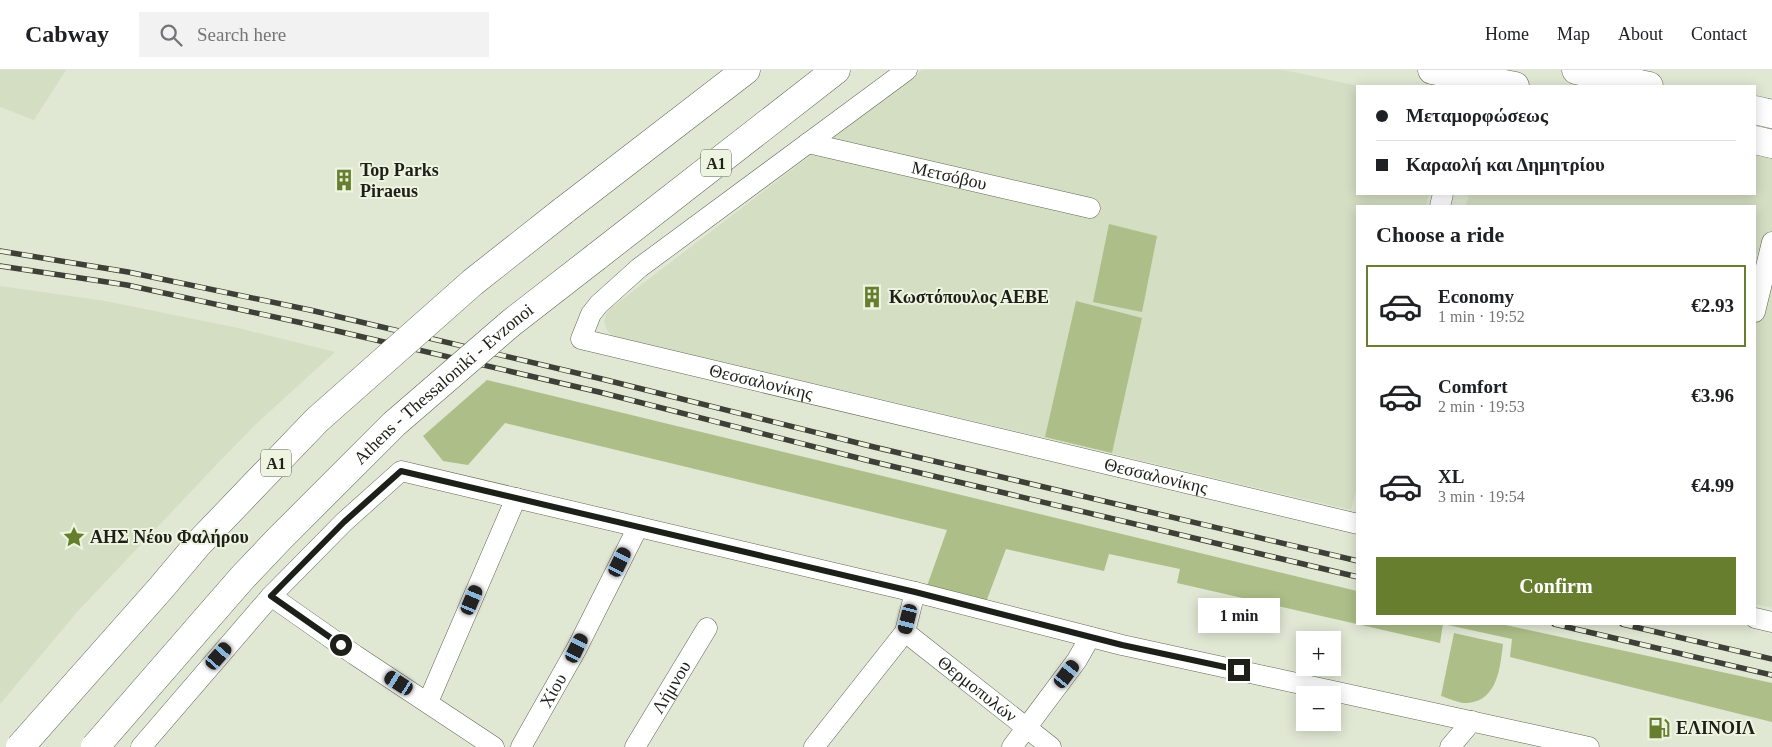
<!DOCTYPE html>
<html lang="en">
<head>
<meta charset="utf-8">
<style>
	body { margin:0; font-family:"Times New Roman",serif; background:#f2f2f2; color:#202124; height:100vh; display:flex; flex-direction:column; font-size:19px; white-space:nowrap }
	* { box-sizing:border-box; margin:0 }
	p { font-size:16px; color:#757577 }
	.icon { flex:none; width:28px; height:28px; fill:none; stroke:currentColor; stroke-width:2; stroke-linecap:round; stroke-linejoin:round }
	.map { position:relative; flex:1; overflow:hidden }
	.drawer { position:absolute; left:1356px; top:135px; width:400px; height:420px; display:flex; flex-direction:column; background:#fff; border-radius:0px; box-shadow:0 2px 12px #0003 }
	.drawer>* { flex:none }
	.guide { position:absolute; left:1356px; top:15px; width:400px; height:110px; border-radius:0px; box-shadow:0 2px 12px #0003; display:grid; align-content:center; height:110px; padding:0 20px; background:#fff }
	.buttons { position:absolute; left:1296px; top:561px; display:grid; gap:10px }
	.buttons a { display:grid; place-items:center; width:45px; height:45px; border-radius:0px; background:#fff; box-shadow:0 2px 12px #0003; font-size:25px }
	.end { position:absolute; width:22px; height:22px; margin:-11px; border:6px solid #1d2018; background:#fff; box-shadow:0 0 0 2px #fff }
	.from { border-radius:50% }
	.bubble { position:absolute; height:35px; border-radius:0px; background:#fff; box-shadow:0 2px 12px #0003; font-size:16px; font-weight:700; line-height:35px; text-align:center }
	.car { position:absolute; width:15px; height:30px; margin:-15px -8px; border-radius:6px; box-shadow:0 0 4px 1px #0007; background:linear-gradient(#222 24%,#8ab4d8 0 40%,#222 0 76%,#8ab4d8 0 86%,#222 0) }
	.guide b { display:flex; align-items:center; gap:18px; height:48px; font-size:19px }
	.guide b+b { border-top:1px solid #e0e0e0 }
	.guide i { width:12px; height:12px; background:#202124 }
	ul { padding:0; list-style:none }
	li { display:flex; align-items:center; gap:15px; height:82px; margin:0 10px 8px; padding:0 10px; border:2px solid transparent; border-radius:0px }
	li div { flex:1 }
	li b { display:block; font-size:19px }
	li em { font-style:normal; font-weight:700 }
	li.selected { border-color:#687e2f }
	li>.icon { width:45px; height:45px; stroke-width:1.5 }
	h2 { padding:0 20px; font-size:22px; line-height:60px }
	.button { display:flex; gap:10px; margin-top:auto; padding:10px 20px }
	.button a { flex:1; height:58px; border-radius:0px; background:#687e2f; color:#fff; font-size:20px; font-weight:700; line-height:58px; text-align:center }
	header { display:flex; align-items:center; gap:30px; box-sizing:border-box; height:70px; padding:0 25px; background:#fff; border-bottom:1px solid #e0e0e0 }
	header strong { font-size:24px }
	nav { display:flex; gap:28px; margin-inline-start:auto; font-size:18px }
	.search { width:350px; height:45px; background:#f2f2f2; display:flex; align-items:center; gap:12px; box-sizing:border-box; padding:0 18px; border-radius:0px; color:#757577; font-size:19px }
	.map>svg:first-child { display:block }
</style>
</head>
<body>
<header>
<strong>Cabway</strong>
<div class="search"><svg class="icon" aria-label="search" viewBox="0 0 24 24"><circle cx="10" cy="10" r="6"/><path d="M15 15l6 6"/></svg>Search here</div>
<nav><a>Home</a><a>Map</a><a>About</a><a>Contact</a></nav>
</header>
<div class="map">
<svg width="1772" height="677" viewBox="0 0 1772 677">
	<rect width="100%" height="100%" fill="#e0e7d3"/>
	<g fill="#d4dec3">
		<path d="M0,0H66L34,50L0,37Z"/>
		<path d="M922,0H1284L1358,16V124H1429L1426,136H1358V413L1351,440L612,266L607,260L604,252L606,244L611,238Z"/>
		<path d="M1755,76L1772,80V538L1755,534V136H1466L1469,124H1755Z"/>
		<path d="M0,216L105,231L238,258L335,282L256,354L218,393L77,542L0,634Z"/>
	</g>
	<g fill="#adbe88">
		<path d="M1109,154L1157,166L1142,242L1093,232Z"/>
		<path d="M1076,231L1142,248L1112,383L1045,367Z"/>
		<path d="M487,310L1357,521L1358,554H1501L1772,613V652L1510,587L1512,569L1443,554L1440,573L1177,513L1180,499L1109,484L1104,501L1006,479L986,532L927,516L947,460L505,353L468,395L443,391L423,366Z"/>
		<path d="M1454,563L1503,574C1500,597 1498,630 1468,633C1460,634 1448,628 1441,626Z"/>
	</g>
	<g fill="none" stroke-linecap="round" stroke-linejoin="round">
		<g stroke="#616755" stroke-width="21">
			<g id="street">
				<path id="s1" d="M907,0L639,198L599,234L591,244L581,269L1358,454"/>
				<path id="s2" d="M808,73L1090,138"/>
				<path d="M1440,136L1443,124"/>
				<path d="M1755,242L1772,172"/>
				<path d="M271,526L355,585L494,677"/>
				<path d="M1755,548L1772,552"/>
				<path id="s3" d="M905,562L1051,677"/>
				<path d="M428,632L516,428"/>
				<path d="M141,677L271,526L344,452L401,401L915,522L1122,575L1589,677"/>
				<path id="s4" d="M521,677L577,578L638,457"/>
				<path id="s5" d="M635,677L707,558"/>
				<path d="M814,677L905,562L915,522"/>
				<path d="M1012,677L1077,590L1090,567"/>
				<path d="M1450,677L1472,651"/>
			</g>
		</g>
		<g stroke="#616755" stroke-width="29">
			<g id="primary">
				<path d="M1432,0L1515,16"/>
				<path d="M1576,0L1649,16"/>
				<path d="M1755,40L1772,44"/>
				<path d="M1755,70L1772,74"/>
			</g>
		</g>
		<g stroke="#616755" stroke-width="29">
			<g id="highway">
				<path d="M563,141L746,0"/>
				<path d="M596,187L836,0"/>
			</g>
		</g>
		<use href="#street" stroke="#fff" stroke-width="20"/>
		<use href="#primary" stroke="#fff" stroke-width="28"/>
		<use href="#highway" stroke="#fff" stroke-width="28"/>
		<g stroke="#3d4036" stroke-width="5.5">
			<g id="rail">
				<path d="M0,181L128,202L310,240L602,309L874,377L1358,491"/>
				<path d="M0,196L127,215L307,254L599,322L870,391L1358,507"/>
				<path d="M1554,554L1772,605"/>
				<path d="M1622,554L1772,589"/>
			</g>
		</g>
		<use href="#rail" stroke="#edf5e0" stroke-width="4" stroke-dasharray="11" stroke-linecap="butt"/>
		<g stroke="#616755" stroke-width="29" stroke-linecap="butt">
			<g id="highway-bridge">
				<path d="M20,677L161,518L198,474L317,350L473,212L563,141"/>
				<path id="s6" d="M95,677L242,508L279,469L394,354L511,253L596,187"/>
			</g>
		</g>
		<use href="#highway-bridge" stroke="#fff" stroke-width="28"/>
	</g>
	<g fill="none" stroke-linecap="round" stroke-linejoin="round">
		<path stroke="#1d2018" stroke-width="6" d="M341,575L271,526L344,452L401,401L915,522L1122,575L1239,600"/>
	</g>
	<defs>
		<g id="building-bare" transform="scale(1.725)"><path d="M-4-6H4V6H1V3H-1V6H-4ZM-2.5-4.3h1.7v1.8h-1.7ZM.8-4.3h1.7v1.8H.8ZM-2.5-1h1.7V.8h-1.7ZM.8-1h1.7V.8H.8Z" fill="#687e2f" stroke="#edf5e0" stroke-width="2.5" paint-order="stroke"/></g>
		<g id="sight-bare" transform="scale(1.725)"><path d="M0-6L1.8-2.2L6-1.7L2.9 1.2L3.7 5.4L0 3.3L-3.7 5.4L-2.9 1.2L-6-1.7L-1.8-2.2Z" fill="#687e2f" stroke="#edf5e0" stroke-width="2.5" paint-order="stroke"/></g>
		<g id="fuel-bare" transform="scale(1.725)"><path d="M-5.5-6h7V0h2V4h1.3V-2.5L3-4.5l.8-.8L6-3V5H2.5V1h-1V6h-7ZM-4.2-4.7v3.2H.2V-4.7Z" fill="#687e2f" stroke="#edf5e0" stroke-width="2.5" paint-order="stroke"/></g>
	</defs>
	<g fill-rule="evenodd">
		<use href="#building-bare" x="344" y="110"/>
		<use href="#building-bare" x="872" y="227"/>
		<use href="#sight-bare" x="74" y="467"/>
		<use href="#fuel-bare" x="1659" y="658"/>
	</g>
	<g text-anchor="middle" stroke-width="4" stroke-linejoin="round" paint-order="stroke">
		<g fill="#edf5e0" stroke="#5b6054" stroke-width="1">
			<rect x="701" y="79.5" width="30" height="27" rx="4"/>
			<rect x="261" y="379.5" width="30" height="27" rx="4"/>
		</g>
		<g font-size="16" font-weight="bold" fill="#1d2018">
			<text x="716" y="99">Α1</text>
			<text x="276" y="399">Α1</text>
		</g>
		<g font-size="18" font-weight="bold" fill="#1d2018" stroke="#edf5e0" text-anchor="start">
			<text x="360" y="106">Top Parks<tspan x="360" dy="21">Piraeus</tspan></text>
			<text x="889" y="233">Κωστόπουλος ΑΕΒΕ</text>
			<text x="90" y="473">ΑΗΣ Νέου Φαλήρου</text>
			<text x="1676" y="664">ΕΛΙΝΟΙΛ</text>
		</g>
		<g font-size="18" fill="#1d2018" stroke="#edf5e0">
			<text dy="6" stroke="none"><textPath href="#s2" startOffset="145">Μετσόβου</textPath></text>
			<text dy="6" stroke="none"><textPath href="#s1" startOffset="612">Θεσσαλονίκης</textPath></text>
			<text dy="6" stroke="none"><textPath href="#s6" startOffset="504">Athens - Thessaloniki - Evzonoi</textPath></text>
			<text dy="6" stroke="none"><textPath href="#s1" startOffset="1018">Θεσσαλονίκης</textPath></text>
			<text dy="6" stroke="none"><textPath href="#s5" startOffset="70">Λήμνου</textPath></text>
			<text dy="6" stroke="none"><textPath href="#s3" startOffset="92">Θερμοπυλών</textPath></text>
			<text dy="6" stroke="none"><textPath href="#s4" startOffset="65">Χίου</textPath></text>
		</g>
	</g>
</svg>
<div class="buttons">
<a>+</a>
<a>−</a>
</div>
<i class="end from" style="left:341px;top:575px"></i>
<i class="end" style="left:1239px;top:600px"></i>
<div class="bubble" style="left:1198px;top:528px;width:82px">1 min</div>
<i class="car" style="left:620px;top:492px;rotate:26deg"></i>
<i class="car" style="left:472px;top:530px;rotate:23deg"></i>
<i class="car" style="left:908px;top:549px;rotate:194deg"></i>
<i class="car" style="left:577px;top:578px;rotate:26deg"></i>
<i class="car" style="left:219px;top:586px;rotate:41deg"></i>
<i class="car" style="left:1067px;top:604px;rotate:37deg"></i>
<i class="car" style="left:399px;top:613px;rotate:303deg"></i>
<div class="guide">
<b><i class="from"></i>Μεταμορφώσεως</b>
<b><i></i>Καραολή και Δημητρίου</b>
</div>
<section class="drawer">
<h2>Choose a ride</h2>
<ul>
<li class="selected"><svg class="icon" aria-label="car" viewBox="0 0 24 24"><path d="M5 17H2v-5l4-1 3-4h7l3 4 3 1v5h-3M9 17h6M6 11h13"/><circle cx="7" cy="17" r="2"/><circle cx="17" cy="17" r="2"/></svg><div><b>Economy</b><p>1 min · 19:52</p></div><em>€2.93</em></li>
<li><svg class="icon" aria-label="car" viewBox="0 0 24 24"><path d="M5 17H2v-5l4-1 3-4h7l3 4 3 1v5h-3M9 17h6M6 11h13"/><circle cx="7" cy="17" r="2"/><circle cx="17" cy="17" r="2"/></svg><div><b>Comfort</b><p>2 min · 19:53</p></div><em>€3.96</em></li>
<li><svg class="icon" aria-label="car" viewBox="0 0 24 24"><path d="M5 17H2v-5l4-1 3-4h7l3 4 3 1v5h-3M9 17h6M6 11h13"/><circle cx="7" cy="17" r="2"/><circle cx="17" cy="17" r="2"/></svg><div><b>XL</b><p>3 min · 19:54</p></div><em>€4.99</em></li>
</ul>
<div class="button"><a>Confirm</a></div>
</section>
</div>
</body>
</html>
